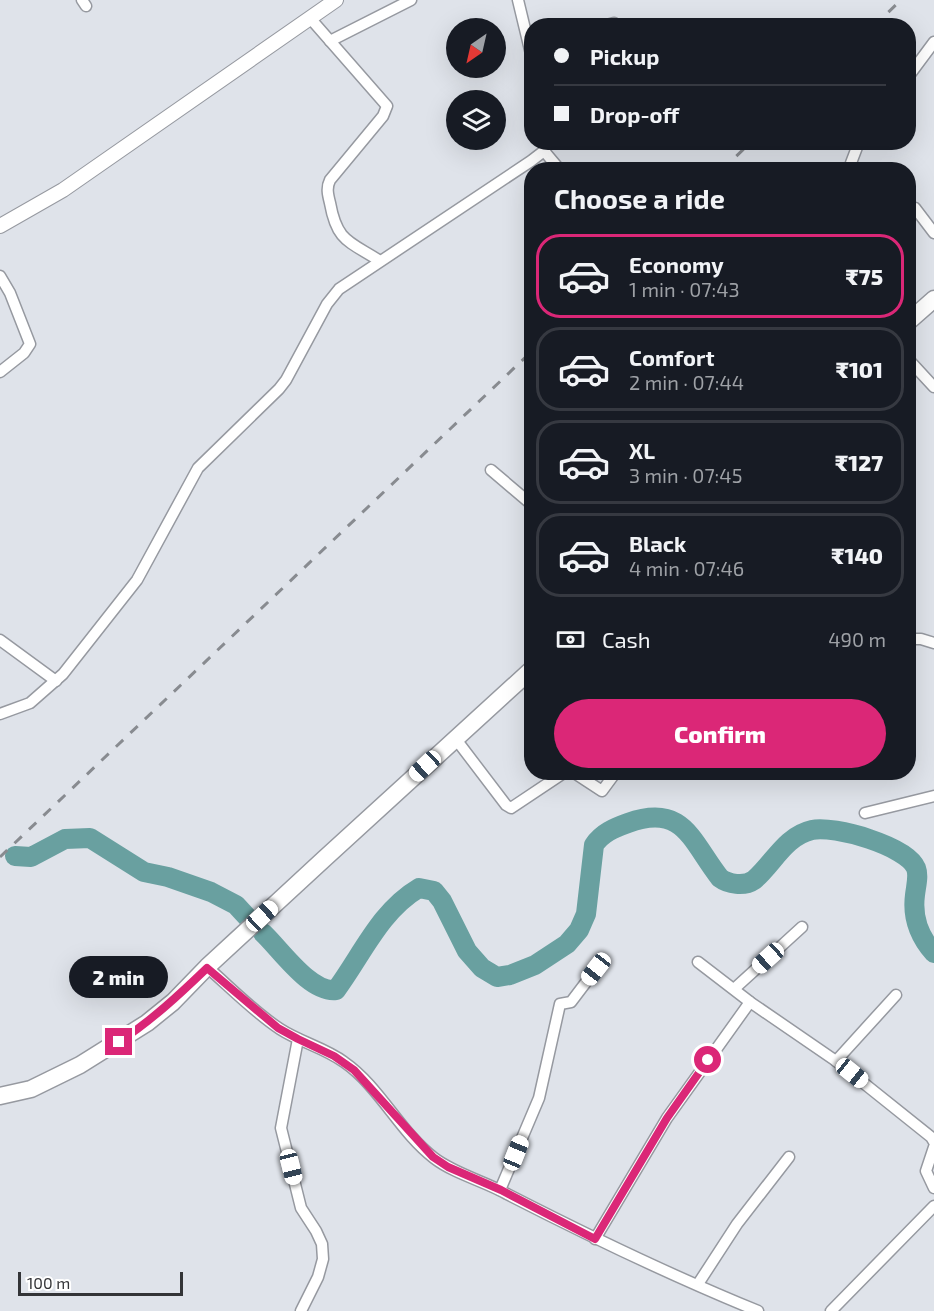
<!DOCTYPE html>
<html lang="en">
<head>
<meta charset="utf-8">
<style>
	body { margin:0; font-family:"Exo 2",sans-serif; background:#20242c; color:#f1f3f6; height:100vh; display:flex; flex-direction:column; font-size:22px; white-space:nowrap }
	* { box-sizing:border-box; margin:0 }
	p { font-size:20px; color:#9ea1a6 }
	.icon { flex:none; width:33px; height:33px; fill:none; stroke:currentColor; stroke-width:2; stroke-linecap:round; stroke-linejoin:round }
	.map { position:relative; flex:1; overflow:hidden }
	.side { position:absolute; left:524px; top:162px; width:392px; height:618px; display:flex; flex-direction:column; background:#171b24; border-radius:24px; box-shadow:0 6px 24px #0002 }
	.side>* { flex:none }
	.top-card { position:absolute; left:524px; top:18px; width:392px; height:132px; border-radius:24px; box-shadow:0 6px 24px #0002; display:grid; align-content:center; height:132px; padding:0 30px; background:#171b24 }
	.needle { width:39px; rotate:214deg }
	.controls { position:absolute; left:446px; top:18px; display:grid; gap:12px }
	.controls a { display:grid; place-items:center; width:60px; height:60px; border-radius:50%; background:#171b24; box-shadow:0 6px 24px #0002; font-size:30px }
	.scale { position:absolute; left:18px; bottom:15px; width:165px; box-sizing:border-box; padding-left:6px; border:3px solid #333437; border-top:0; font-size:16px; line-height:21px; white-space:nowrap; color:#333437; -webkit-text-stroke:4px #fff; paint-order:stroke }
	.end { position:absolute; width:27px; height:27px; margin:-14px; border:8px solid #db2777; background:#fff; box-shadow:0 0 0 3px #fff }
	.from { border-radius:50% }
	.bubble { position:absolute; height:42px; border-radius:21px; background:#171b24; box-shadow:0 6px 24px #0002; font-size:20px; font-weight:800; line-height:42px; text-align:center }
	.car { position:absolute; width:18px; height:36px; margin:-18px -9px; border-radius:8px; box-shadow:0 0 4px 2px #0007; background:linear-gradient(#fff 24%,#345 0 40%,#fff 0 76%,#345 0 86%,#fff 0) }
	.top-card b { display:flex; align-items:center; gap:21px; height:57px; font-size:22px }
	.top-card b+b { border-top:2px solid #363941 }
	.top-card i { width:15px; height:15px; background:#f1f3f6 }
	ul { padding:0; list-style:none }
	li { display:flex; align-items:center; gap:18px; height:84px; margin:0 12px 9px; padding:0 18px; border:3px solid #363941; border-radius:24px }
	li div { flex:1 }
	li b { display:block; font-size:22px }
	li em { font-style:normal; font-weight:800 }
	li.selected { border-color:#db2777 }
	li>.icon { width:54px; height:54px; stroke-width:1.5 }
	h2 { padding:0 30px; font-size:27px; line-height:72px }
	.pay { display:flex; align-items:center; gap:15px; height:66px; padding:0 30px; font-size:22px }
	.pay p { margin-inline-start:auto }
	.cta { display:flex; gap:12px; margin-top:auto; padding:12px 30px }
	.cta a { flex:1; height:69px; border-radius:36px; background:#db2777; color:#fff; font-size:24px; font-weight:800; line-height:69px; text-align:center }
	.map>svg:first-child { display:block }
</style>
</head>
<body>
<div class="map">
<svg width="934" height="1311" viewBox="0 0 934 1311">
	<rect width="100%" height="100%" fill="#dfe3ea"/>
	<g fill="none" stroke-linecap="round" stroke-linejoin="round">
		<g stroke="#69a0a0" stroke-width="20">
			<path d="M15,856L31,857L65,839L90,838L144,872L168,877L211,892L236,905L248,918"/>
			<path d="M263,933C281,950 310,993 336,990C362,955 380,911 419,888L434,891L442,901L467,951L482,968L497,977L510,975L535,965L567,944L579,930L586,914L594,845C602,833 614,828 628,823C684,803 691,841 720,878C728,884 744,887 754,880C773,864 785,836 812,830C834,825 907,846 916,868C919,876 916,886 915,895C912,918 919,936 934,953"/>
		</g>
		<g stroke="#9699a0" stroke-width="13">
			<g id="minor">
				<path d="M82,0L86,6"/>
				<path d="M518,0L531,54"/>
				<path d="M310,18L387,106L383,116L330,180C326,188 328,195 330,203C337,242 349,241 380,261"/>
				<path d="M603,26L614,23"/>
				<path d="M330,41L411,0"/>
				<path d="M908,77L934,42"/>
				<path d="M544,151L560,170"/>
				<path d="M851,170V163L859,142"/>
				<path d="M915,208L934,233"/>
				<path d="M0,276L10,293L30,344L24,353L0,372"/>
				<path d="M908,359L934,387"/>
				<path d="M491,470L531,504"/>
				<path d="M908,639H921L934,643"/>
				<path d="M0,640L56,681"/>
				<path d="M0,714L30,703L63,674L137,580L198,468L279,389L286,380L327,304L339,289L531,161L544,151L549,142"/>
				<path d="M455,738L506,805L511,808L565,772"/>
				<path d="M573,772L602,791L616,772"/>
				<path d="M865,813L934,796"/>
				<path d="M698,962L750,1002L836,1061L931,1137L934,1142"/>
				<path d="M207,967C231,988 254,1012 280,1029C300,1042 325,1048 344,1062C380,1087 399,1131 434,1158C455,1174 484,1181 507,1194C589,1236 672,1276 758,1311"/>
				<path d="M734,989L802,927"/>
				<path d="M298,1039L281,1128L301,1208L316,1231L322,1244L323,1259L318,1277L301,1311"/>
				<path d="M836,1061L896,995"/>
				<path d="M934,1147L926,1171L934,1188"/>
				<path d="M500,1190L539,1098L560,1004L571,1002L596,969"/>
				<path d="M595,1239L667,1118L750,1002"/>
				<path d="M698,1284L737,1224L789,1157"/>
				<path d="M831,1311L934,1206"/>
			</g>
		</g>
		<g stroke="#9699a0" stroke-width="16">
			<path id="secondary" d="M0,226L63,190L336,0"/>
		</g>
		<g stroke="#9699a0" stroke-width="19">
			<g id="trunk">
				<path d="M908,322L934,299"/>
				<path d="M0,1096L31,1089L80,1065L147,1023L173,1002L207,967L324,859L531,670"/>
			</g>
		</g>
		<use href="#minor" stroke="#fff" stroke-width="10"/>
		<use href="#secondary" stroke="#fff" stroke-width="14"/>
		<use href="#trunk" stroke="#fff" stroke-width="16"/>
		<g stroke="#888b90" stroke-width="3" stroke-dasharray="10 10" stroke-linecap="butt">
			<path d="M874,26L901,0"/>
			<path d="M722,170L751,142"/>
			<path d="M0,857L531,352"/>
		</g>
	</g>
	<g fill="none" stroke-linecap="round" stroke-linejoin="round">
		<path stroke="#db2777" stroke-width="8" d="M119,1042C152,1020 179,995 207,968L278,1028L298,1039L334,1056L354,1070L433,1157L448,1167L501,1190L595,1239L667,1118L708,1060"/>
	</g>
</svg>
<div class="controls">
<a><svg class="needle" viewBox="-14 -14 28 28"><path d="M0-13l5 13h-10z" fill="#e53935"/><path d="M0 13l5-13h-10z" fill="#9ea1a6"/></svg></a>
<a><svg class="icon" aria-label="layers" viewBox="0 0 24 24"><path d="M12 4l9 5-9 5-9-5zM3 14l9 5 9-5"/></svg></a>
</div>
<div class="scale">100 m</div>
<i class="end from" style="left:708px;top:1060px"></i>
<i class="end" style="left:119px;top:1042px"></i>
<div class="bubble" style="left:69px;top:956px;width:99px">2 min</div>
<i class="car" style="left:425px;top:766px;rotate:227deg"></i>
<i class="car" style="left:262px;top:916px;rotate:47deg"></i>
<i class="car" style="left:768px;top:958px;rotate:228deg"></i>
<i class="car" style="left:596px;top:969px;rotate:218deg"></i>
<i class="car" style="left:852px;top:1073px;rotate:129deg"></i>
<i class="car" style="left:516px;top:1153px;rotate:22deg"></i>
<i class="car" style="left:291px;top:1167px;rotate:166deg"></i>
<div class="top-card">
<b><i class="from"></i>Pickup</b>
<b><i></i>Drop-off</b>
</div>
<section class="side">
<h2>Choose a ride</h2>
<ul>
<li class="selected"><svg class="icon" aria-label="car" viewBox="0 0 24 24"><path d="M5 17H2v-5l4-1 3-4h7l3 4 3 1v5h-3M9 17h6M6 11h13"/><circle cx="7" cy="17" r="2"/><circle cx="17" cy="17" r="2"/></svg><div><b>Economy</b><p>1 min · 07:43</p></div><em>₹75</em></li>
<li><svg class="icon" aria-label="car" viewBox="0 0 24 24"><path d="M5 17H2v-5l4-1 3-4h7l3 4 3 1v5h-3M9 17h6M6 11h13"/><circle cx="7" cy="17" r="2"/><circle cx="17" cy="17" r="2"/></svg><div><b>Comfort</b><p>2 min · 07:44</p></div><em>₹101</em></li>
<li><svg class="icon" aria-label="car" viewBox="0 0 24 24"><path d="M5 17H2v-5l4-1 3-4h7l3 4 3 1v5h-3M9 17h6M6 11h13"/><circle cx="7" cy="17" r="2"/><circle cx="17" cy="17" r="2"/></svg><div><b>XL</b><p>3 min · 07:45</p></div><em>₹127</em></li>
<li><svg class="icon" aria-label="car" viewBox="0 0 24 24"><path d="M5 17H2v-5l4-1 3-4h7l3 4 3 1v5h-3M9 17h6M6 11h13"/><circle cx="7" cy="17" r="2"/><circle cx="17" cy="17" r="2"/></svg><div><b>Black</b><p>4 min · 07:46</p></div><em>₹140</em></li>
</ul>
<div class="pay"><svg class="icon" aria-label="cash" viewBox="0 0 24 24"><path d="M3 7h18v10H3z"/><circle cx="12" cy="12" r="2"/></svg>Cash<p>490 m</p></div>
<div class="cta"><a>Confirm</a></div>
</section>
</div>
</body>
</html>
